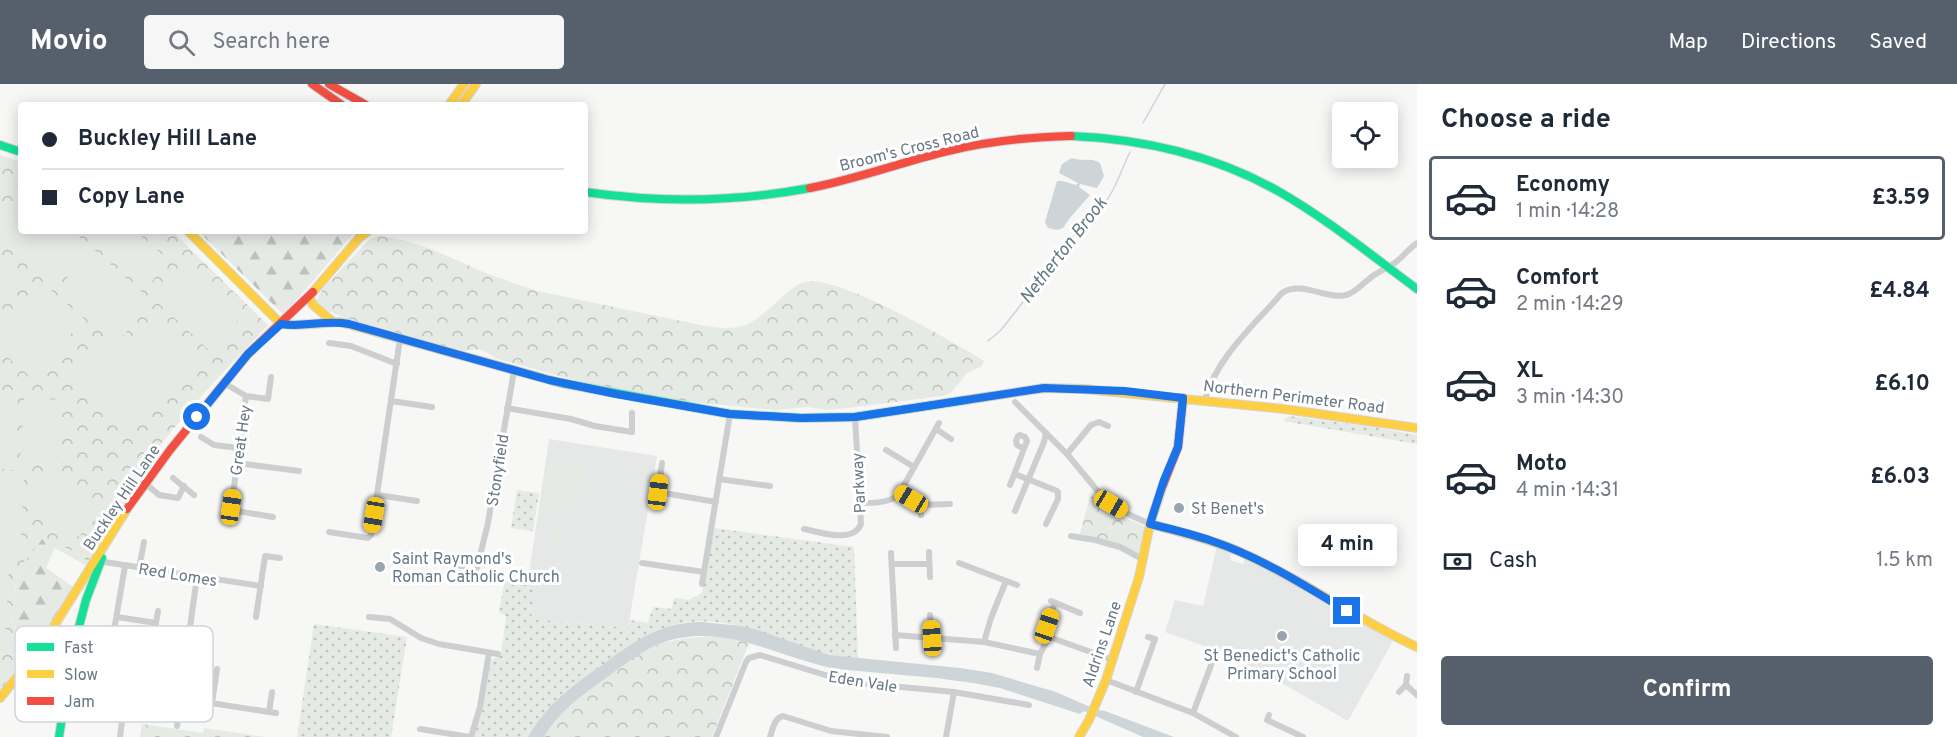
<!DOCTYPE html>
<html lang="en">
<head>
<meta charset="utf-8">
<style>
	body { margin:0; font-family:Overpass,sans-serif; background:#f6f6f7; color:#1f2937; height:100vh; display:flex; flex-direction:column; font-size:22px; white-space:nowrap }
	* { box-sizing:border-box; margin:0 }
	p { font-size:20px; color:#747a83 }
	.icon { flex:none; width:33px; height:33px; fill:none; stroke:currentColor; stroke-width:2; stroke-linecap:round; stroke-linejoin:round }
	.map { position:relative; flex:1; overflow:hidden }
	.details { display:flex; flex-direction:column; background:#fff; width:540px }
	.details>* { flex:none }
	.top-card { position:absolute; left:18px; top:18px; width:570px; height:132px; border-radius:6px; box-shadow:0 3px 15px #0003; display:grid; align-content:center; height:132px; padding:0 24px; background:#fff }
	.fabs { position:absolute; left:1332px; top:18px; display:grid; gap:12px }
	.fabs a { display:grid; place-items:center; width:66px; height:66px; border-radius:6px; background:#fff; box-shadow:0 3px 15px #0003; font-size:30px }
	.end { position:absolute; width:27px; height:27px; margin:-14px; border:8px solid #1a73e8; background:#fff; box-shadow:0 0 0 3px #fff }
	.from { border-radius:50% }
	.bubble { position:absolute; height:42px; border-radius:6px; background:#fff; box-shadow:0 3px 15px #0003; font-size:20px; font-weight:700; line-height:42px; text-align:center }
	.car { position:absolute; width:18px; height:36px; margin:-18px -9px; border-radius:8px; box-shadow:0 0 4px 2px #0007; background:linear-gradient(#f5c518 24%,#345 0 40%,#f5c518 0 76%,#345 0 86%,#f5c518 0) }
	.top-card b { display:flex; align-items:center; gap:21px; height:57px; font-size:22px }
	.top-card b+b { border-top:2px solid #e0e1e3 }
	.top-card i { width:15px; height:15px; background:#1f2937 }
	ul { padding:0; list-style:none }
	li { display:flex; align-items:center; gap:18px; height:84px; margin:0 12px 9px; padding:0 12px; border:3px solid transparent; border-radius:6px }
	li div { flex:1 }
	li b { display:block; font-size:22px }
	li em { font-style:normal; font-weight:700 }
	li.selected { border-color:#56606c }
	li>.icon { width:54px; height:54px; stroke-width:1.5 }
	h2 { padding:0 24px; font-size:27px; line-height:72px }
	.pay { display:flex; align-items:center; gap:15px; height:66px; padding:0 24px; font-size:22px }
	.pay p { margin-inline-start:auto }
	.action { display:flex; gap:12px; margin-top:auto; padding:12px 24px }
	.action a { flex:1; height:69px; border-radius:6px; background:#56606c; color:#fff; font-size:24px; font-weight:700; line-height:69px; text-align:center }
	header { display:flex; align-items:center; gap:36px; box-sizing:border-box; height:84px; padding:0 30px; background:#56606c; color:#fff }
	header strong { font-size:28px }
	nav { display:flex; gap:33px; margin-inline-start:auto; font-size:21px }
	.search { width:420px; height:54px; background:#f6f6f7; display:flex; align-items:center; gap:15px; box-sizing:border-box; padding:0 21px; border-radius:6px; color:#747a83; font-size:22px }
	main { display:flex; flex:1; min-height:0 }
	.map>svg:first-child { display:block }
</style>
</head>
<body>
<header>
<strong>Movio</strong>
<div class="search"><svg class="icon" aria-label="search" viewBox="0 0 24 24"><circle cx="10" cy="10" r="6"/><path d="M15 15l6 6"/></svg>Search here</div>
<nav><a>Map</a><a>Directions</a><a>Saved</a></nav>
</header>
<main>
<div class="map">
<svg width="1417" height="653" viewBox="0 0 1417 653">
	<defs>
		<pattern id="grass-dots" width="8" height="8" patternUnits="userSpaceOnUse" patternTransform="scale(1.5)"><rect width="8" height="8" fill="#e6eae4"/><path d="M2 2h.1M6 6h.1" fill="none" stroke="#bec2be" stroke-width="1.8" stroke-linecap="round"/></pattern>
		<pattern id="forest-firs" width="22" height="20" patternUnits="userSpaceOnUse" patternTransform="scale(1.5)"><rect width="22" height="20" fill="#e6eae4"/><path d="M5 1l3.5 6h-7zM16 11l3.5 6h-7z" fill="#bec2be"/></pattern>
		<pattern id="park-crowns" width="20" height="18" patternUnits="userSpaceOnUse" patternTransform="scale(1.5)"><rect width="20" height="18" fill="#e6eae4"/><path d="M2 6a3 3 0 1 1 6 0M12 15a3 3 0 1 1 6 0" fill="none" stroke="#bec2be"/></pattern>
	</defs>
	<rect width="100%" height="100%" fill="#f7f7f6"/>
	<g fill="#e6e7e7">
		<path d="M549,355L657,372L628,544L531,535L537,491L529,490Z"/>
		<path d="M1217,462L1229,467L1231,470L1230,476L1243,480L1245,475L1274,489L1393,557L1348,637L1255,584L1210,564L1165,548L1175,516L1203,522Z"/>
	</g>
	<g fill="url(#grass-dots)">
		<path d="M1289,332L1367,342L1417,351V360L1283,337Z"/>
		<path d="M517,406L539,409L533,447L511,444Z"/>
		<path d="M714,444L854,463L858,575C846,573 833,572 821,569C762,552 712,519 649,550C631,559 616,572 600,584C572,604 545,621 528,653H473L483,624L491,576L501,571L506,532L499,528L505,495L536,499L531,535L628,544L630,536L648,539L653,523L671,525L674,514L689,516L702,509Z"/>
		<path d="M314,540L407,553L391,653H297Z"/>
	</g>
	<g fill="url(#forest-firs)">
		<path d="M198,147H356L285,229H282Z"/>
		<path d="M43,454L91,475L87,482L55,464L46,484L75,504L36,562L12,541L17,487Z"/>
	</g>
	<g fill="url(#park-crowns)">
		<path d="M0,71L21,78V147H172L268,241L212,300L163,357L91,475L43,454L17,487L12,541L36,562L0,606Z"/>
		<path d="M379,152L403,156L434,166L488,190L537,207L705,242C747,248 752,240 782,213C788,208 796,200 805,198C837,190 954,258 984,277L982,282L966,290L951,309L942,312L840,325L826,326L808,323L775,326L659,315L610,306L498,275C483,267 484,263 465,267C435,259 333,239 316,217L319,211L325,202L371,154Z"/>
		<path d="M1094,412L1116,430L1142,441L1145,444L1141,471L1079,453L1090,413Z"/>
		<path d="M719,552L749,559L712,653H544C548,646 551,640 557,634C575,614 638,566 663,559C681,554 700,553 719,552Z"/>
		<path d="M142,640L203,649L204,644L266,653H140Z"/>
	</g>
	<g fill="#e6eae4">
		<path d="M21,111V147H73L85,159L54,197L0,145V137Z"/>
		<path d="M111,147H135L170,177L145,205L97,163Z"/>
		<path d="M93,165L153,218L120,255L60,202Z"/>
		<path d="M0,169L27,192L0,222Z"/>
		<path d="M190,181L244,230L210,267L157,218Z"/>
		<path d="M44,200L84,235L32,294L0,267V250Z"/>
		<path d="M152,234L200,276L175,304L128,261Z"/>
		<path d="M104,251L164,304L130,343L70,290Z"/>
		<path d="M0,312L18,313L14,386L0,385Z"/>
		<path d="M24,314L61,316L57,378L20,376Z"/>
		<path d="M551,373L586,378L579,431L543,426Z"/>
		<path d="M52,385L101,423L79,453L29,415Z"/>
		<path d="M0,394L24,395L20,475L0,473Z"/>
		<path d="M552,440L566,442L562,468L549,466Z"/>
		<path d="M0,482H9L5,555H0Z"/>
	</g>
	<g fill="#cdd5d8">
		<path d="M1072,74C1082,78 1091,73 1100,79L1104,92L1097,104L1080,100L1079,103L1090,111L1069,135L1063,144L1057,146L1048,144L1045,138L1057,97H1062L1076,101L1078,99L1059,89L1062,80Z"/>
		<path d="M702,538L741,542L755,545L829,571L960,584L992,589L1056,608L1097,626L1105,627L1174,653H1143L1084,627L1080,630L1000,604L973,599L936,594L836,585C776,573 719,535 657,561C638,569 620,584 603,596C580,613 558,628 544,653H528C546,620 575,600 605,579C622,566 640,553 661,545C675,540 688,538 702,538Z"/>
	</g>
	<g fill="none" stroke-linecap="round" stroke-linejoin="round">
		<g stroke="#cdd5d8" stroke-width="1.5">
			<path d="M1143,39L1165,0"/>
			<path d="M988,257L1001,246L1042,194L1048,190L1084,136C1089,131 1095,129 1100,124C1114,111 1121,86 1130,68"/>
		</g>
		<g stroke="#d4d5d6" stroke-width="10">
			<g id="fast">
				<path d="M1071,52C1143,55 1214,71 1278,107C1327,135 1371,171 1417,205"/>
				<path d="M0,61L21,68"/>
				<path d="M585,108C661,119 735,118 810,104"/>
				<path d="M561,299L730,330L801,334L855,333L966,316"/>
				<path d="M59,653L72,569L86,516L102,474"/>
			</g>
		</g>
		<g stroke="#d4d5d6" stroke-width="10">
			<g id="slow">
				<path d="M449,21L464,0"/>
				<path d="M461,21L476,0"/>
				<path d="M188,147L281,240"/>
				<path d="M313,208L359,154L368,147"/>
				<path d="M309,212L313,221L332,237"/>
				<path d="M281,240L296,241L340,238L561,299"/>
				<path d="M966,316L1044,304L1084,305L1284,325L1417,344"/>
				<path d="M1150,440C1180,448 1210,455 1238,467C1300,494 1356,535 1417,563"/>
				<path d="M0,614L39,566L127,425"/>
				<path d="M1079,653L1089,636L1106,596L1139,493L1150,440L1163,401"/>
			</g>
		</g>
		<g stroke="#d4d5d6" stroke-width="10">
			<g id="jam">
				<path d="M312,0L342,21"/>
				<path d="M329,0L366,21"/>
				<path d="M810,104C857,95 902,78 948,67C988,57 1029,53 1071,52"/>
				<path d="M1163,401L1178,363L1183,314"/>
				<path d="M127,425L170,366L248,270L313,208"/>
				<path d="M50,548L68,561L72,569"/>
			</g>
		</g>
		<g stroke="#cccecf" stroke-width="6">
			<path d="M329,259L351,262L397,280"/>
			<path d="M224,299L246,312L231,426L273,433"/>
			<path d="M246,312L268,315L271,293"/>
			<path d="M1205,316C1216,274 1254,241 1282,209C1301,196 1326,216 1346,211C1355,209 1362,200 1369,195C1377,188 1388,184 1396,178C1404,172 1409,164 1417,159"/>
			<path d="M391,317L432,323"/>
			<path d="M1015,318L1067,370L1096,405L1111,420L1130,431L1150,440"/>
			<path d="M507,324L571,335L595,342L632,348V329"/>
			<path d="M936,345L951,355"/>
			<path d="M201,353L214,361L239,364"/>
			<path d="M886,366L914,383"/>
			<path d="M1067,370L1091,341L1099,338L1108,342"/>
			<path d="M237,379L299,387"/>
			<path d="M662,379L658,408L716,418"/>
			<path d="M1015,390L1055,406L1058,408V415L1046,440"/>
			<path d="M173,394L194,411"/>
			<path d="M719,395L770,402"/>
			<path d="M145,399L159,411L178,414L184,402"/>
			<path d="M1010,401C1016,386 1021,372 1027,357L1025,353L1020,351L1018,352L1016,357L1017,361L1024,365"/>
			<path d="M900,409L921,421L950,420"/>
			<path d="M378,411L417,417"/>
			<path d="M859,419C874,419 886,419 898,412L939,339"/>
			<path d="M1015,427L1044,358L1046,349"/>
			<path d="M921,431V421"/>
			<path d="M804,445C820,448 853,460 861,440L855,333"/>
			<path d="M329,448L368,454L371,451L400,255"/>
			<path d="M1071,452L1095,456L1120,463L1144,476"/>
			<path d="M929,468L930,493"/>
			<path d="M891,469L896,564"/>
			<path d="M98,477L261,502"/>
			<path d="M441,479L477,484L488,439L514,287"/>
			<path d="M642,479L704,488"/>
			<path d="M959,479L1017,501"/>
			<path d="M892,480H929"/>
			<path d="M139,484L144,458"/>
			<path d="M702,500L730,330"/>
			<path d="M1051,517L1080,529"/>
			<path d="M930,531L932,554"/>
			<path d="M117,533L156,539"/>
			<path d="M256,533L265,472L280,474"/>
			<path d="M369,533L390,535L421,554L439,560L498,570"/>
			<path d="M190,543L197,493"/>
			<path d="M895,551L984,558L1040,570"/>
			<path d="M1049,553L1113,576"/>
			<path d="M153,556L158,527"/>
			<path d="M984,558L991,534L1006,497"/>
			<path d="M109,576L125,482"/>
			<path d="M1037,584L1040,570L1049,553L1047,542L1055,519"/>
			<path d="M1106,596L1193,629L1236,653"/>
			<path d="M68,597L276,629"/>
			<path d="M1406,601L1417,611"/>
			<path d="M1136,608L1155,555L1148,553"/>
			<path d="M1399,608L1406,601L1407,592"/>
			<path d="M212,619L217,585"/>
			<path d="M269,628L272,608"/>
			<path d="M1193,629L1213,576"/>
			<path d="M1269,631L1267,636L1303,653"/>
			<path d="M177,642L181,615"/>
			<path d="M420,645L470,653"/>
			<path d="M120,653L126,606"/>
			<path d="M471,653L480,623L489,569"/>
			<path d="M716,653L746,578L749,574L760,571L848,598L954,608L1029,621"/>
			<path d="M770,653C773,645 774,634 783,632L831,647L887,653"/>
			<path d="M946,653L954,608"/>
		</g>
		<use href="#fast" stroke="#16e098" stroke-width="8"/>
		<use href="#slow" stroke="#ffcf43" stroke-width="8"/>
		<use href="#jam" stroke="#f24e42" stroke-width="8"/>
	</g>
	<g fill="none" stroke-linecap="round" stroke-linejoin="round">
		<path stroke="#1a73e8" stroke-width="8" d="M197,333L248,270L281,240C304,244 324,235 349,240L549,296L616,310L730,330L801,334L855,333L1044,304L1125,307L1183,314L1178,363L1164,396L1150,440C1171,445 1192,450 1212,457C1260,473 1304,501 1347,527"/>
	</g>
	<g fill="#99a4ad" stroke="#fff" stroke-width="2">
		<circle cx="1179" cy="424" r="6"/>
		<circle cx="380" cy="483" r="6"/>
		<circle cx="1282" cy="552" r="6"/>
	</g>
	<g text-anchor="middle" stroke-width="6" stroke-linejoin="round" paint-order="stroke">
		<g font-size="16" fill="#677886" stroke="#fff">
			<text transform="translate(909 64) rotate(-14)" y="6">Broom's Cross Road</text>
			<text transform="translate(1294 312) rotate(7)" y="6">Northern Perimeter Road</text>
			<text transform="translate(240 356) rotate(-82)" y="6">Great Hey</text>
			<text transform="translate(497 386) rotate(-81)" y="6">Stonyfield</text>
			<text transform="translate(858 399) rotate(-93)" y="6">Parkway</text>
			<text transform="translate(121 413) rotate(-56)" y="6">Buckley Hill Lane</text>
			<text transform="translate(178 490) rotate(9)" y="6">Red Lomes</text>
			<text transform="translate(1101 560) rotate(-71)" y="6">Aldrins Lane</text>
			<text transform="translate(863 597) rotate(9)" y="6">Eden Vale</text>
		</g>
		<g font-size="16" fill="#677886" stroke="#fff" text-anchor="start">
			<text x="1191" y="430">St Benet's</text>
			<text x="392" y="480">Saint Raymond's<tspan x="392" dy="18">Roman Catholic Church</tspan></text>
			<text x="1282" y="577" text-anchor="middle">St Benedict's Catholic<tspan x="1282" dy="18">Primary School</tspan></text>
		</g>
		<g font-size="18" font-style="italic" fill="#637981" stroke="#fff">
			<text transform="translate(1063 166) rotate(-52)" y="6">Netherton Brook</text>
		</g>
	</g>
	<rect x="15" y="542" width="198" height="96" rx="9" fill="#fff" stroke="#d1d6db" stroke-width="1.5"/>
	<rect x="27" y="559" width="27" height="8" fill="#16e098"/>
	<rect x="27" y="586" width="27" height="8" fill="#ffcf43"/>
	<rect x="27" y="613" width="27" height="8" fill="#f24e42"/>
	<g font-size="16" fill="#677886">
		<text x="64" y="569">Fast</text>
		<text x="64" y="596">Slow</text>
		<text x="64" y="623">Jam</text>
	</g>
</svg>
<div class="fabs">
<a><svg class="icon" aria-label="locate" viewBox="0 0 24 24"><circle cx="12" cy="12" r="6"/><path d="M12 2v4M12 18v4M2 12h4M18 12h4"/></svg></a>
</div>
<i class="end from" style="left:197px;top:333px"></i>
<i class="end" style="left:1347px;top:527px"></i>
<div class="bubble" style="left:1298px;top:440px;width:99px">4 min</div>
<i class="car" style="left:658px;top:408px;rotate:7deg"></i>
<i class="car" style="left:911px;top:415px;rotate:301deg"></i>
<i class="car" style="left:1111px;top:420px;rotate:120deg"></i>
<i class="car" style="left:231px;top:423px;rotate:8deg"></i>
<i class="car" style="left:374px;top:431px;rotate:189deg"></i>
<i class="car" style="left:1047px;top:542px;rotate:19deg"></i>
<i class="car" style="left:932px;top:554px;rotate:356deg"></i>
<div class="top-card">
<b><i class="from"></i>Buckley Hill Lane</b>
<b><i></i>Copy Lane</b>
</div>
</div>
<section class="details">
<h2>Choose a ride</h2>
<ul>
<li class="selected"><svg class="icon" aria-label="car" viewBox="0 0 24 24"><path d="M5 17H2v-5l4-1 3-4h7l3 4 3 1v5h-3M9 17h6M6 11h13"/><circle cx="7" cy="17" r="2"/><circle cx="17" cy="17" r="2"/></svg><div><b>Economy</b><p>1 min · 14:28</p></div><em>£3.59</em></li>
<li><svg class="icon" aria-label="car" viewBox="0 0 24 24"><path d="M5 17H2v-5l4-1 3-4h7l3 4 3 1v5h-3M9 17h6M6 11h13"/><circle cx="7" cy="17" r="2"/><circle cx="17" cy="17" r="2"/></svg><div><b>Comfort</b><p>2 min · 14:29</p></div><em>£4.84</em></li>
<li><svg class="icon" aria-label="car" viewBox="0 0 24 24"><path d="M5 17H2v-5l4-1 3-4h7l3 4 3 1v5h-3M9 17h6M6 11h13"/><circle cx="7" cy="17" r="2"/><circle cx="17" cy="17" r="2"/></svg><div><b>XL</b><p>3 min · 14:30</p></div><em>£6.10</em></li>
<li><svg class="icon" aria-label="car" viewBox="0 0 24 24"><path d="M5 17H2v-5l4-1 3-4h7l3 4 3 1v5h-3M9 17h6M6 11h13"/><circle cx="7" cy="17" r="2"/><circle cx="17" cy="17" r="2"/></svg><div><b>Moto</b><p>4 min · 14:31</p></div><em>£6.03</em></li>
</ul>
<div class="pay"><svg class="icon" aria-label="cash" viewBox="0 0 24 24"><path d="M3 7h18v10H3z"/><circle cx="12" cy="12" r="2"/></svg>Cash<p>1.5 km</p></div>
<div class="action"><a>Confirm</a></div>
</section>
</main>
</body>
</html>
